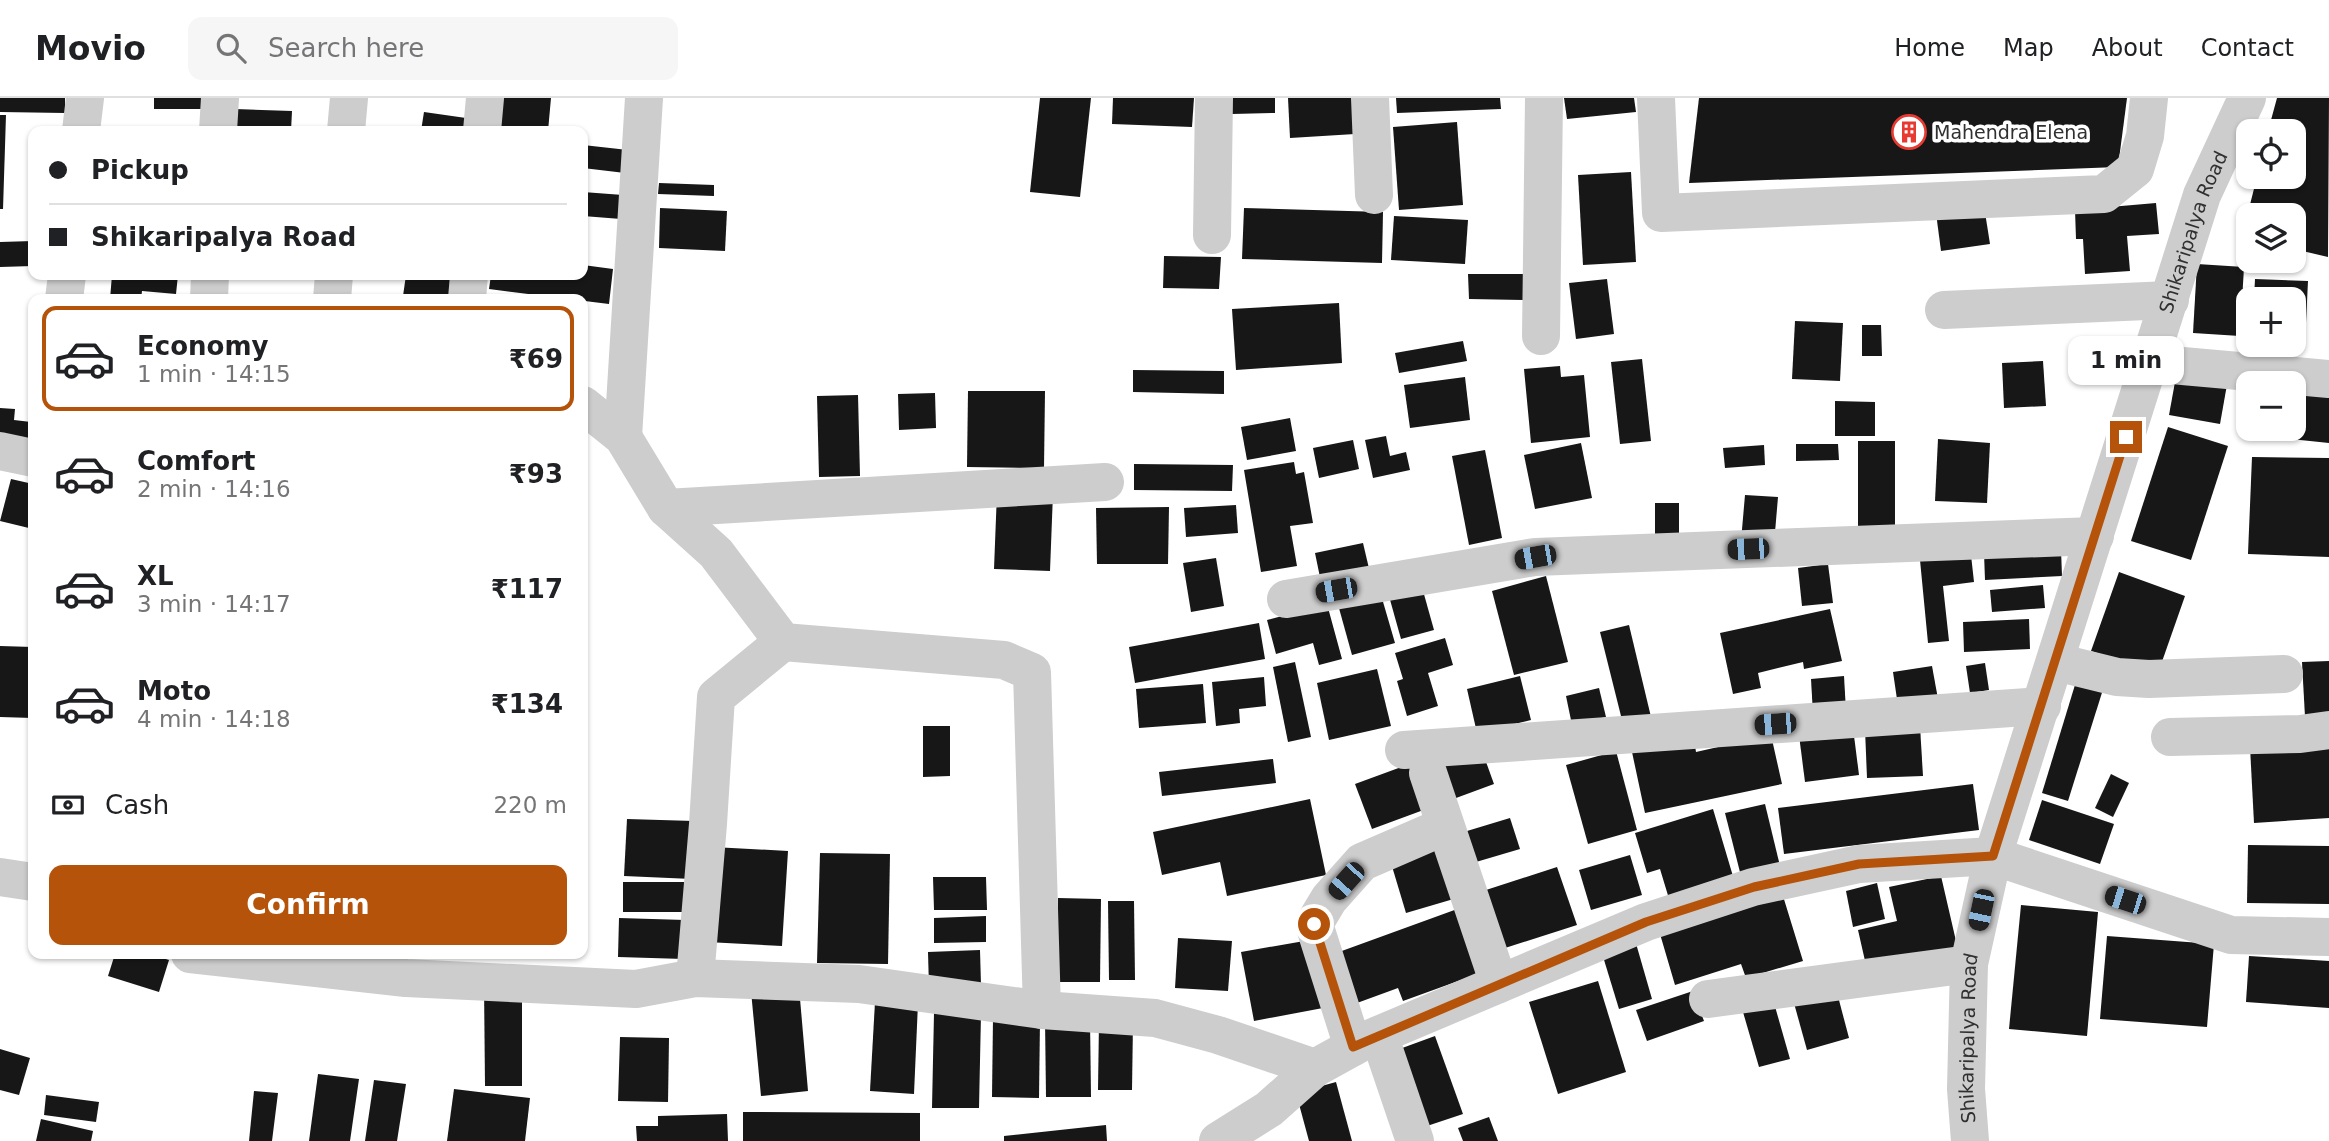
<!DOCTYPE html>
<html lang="en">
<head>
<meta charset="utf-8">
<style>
	body { margin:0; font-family:"DejaVu Sans",sans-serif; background:#f6f6f6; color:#202124; height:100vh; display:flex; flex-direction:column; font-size:26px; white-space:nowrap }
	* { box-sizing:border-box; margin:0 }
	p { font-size:23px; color:#757577 }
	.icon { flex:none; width:38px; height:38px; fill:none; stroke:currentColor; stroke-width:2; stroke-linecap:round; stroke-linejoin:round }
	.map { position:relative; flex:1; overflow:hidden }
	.panel { position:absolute; left:28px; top:196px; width:560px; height:665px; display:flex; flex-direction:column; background:#fff; border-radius:14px; box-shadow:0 2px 5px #0004 }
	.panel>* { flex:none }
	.banner { position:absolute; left:28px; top:28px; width:560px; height:154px; border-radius:14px; box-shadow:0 2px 5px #0004; display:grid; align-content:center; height:154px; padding:0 21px; background:#fff }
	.buttons { position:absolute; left:2236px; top:21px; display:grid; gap:14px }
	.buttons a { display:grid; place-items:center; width:70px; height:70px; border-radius:14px; background:#fff; box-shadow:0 2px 5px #0004; font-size:35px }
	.end { position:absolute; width:32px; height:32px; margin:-16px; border:9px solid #b45309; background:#fff; box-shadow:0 0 0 4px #fff }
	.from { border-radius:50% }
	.bubble { position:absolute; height:49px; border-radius:14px; background:#fff; box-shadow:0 2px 5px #0004; font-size:23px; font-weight:700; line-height:49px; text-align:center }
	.car { position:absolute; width:21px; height:42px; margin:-21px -10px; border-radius:9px; box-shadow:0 0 5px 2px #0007; background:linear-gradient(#222 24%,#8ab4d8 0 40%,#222 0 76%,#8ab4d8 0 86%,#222 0) }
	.banner b { display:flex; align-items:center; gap:24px; height:66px; font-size:26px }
	.banner b+b { border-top:2px solid #e0e0e0 }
	.banner i { width:18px; height:18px; background:#202124 }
	ul { padding:12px 0 0; list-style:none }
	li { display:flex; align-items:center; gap:21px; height:105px; margin:0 14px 10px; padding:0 7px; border:4px solid transparent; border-radius:14px }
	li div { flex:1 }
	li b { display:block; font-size:26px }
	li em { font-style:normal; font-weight:700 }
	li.selected { border-color:#b45309 }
	li>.icon { width:63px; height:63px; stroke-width:1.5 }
	.pay { display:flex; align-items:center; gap:18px; height:77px; padding:0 21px; font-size:26px }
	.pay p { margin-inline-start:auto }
	.button { display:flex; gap:14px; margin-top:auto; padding:14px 21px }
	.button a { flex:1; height:80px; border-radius:14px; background:#b45309; color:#fff; font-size:28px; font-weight:700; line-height:80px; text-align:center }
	header { display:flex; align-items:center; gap:42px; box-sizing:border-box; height:98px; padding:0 35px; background:#fff; border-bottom:2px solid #e0e0e0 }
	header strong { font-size:33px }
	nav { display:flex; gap:38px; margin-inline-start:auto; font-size:24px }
	.search { width:490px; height:63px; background:#f6f6f6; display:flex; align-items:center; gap:18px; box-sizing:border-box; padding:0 24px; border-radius:14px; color:#757577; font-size:26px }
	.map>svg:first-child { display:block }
</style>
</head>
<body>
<header>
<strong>Movio</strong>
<div class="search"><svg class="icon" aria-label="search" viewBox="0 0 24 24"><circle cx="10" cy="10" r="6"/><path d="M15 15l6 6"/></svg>Search here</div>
<nav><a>Home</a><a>Map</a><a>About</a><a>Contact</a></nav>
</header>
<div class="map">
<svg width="2329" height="1043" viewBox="0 0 2329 1043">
	<rect width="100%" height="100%" fill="#fff"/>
	<g fill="#171717">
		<path d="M0,0H65V15L0,14Z"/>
		<rect x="154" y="0" width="52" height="11"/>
		<path d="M503,0H551L548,33H500Z"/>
		<path d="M1040,0H1091L1080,99L1030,94Z"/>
		<path d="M1113,0H1194L1192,29L1112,26Z"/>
		<path d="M1232,0H1275V15L1232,16Z"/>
		<path d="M1288,0H1353L1355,36L1290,40Z"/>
		<path d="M1396,0H1500L1501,11L1397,15Z"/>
		<path d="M1564,0H1634L1636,14L1567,21Z"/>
		<path d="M1699,0H2127L2118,69L1689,85Z"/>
		<path d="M2277,0H2329L2328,159L2294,151V117H2249V140L2242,138L2257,79H2294V33H2268Z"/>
		<path d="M235,11L292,13L291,33H235Z"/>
		<path d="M424,14L473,21L471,33H421Z"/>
		<path d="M0,17H6L3,111H0Z"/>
		<path d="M1457,24L1463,107L1399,112L1393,29Z"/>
		<path d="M583,47L628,52L625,75L583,70Z"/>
		<path d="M1631,74L1636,164L1583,167L1578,77Z"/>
		<path d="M659,85L714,87V98L658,96Z"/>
		<path d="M583,94L623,97L621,121L583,118Z"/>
		<path d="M2156,105L2159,136L2127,138L2130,173L2085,176L2083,141H2076L2075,112Z"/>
		<path d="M1984,108L1990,146L1941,153L1936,115Z"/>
		<path d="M660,110L727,113L725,153L659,150Z"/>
		<path d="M1244,110L1383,114L1382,165L1242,161Z"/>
		<path d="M1394,118L1468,122L1465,166L1391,162Z"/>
		<path d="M33,143V168L0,169V144Z"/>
		<path d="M1164,158L1221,159L1219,191L1163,190Z"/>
		<path d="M2197,166L2244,169L2240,238L2193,235Z"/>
		<path d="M583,167L613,171L609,206L489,191L491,177H583Z"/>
		<path d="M1468,176H1523V202L1469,201Z"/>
		<path d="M112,177H178L176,196L142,193L141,201H110Z"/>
		<path d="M406,177H457L455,201L403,198Z"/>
		<path d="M1607,181L1614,236L1576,241L1569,185Z"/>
		<path d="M2255,181L2308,183L2305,245H2294V201H2254Z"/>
		<path d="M1339,205L1342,265L1236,272L1232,211Z"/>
		<path d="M1795,223L1843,225L1840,283L1792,281Z"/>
		<path d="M1862,227H1881L1882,258H1862Z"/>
		<path d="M1463,243L1467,263L1399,275L1395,255Z"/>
		<path d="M1642,261L1651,343L1620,346L1611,264Z"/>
		<path d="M2043,263L2046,308L2004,310L2002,265Z"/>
		<path d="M1560,268L1561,279L1584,277L1590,339L1531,345L1524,271Z"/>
		<path d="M1133,272L1224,273V296L1133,294Z"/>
		<path d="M2177,273L2228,281L2220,326L2169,317Z"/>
		<path d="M1465,279L1470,322L1410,330L1404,287Z"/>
		<path d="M2294,285L2329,289V345L2242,336L2247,294H2249V331H2294Z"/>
		<path d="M968,293H1045L1044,370L967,369Z"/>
		<path d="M935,295L936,330L899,332L898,296Z"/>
		<path d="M858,297L860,378L819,379L817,298Z"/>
		<path d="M1835,303L1875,304V338H1835Z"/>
		<path d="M0,310L15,311L14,322L31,324L30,343L0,340Z"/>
		<path d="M1290,320L1296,353L1247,362L1241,329Z"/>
		<path d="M2168,329L2228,348L2191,462L2131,443Z"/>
		<path d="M1386,338L1390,358L1406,354L1410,372L1373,380L1365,342Z"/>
		<path d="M1938,341L1990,345L1987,405L1935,403Z"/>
		<path d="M1353,342L1359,371L1319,380L1313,350Z"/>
		<rect x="1858" y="343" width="37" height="98"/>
		<path d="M1581,345L1592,400L1535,411L1524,357Z"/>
		<path d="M1796,346H1838L1839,362L1796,363Z"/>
		<path d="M1764,347L1765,367L1725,370L1723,350Z"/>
		<path d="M1485,352L1502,440L1469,447L1452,358Z"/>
		<path d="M2252,359L2329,360V459L2248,456Z"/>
		<path d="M1294,364L1296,376L1304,374L1313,425L1290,428L1297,468L1261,474L1244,372Z"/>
		<path d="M1134,366L1233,367L1232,393L1134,392Z"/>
		<path d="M11,381L33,386V431L0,423Z"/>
		<path d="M997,394L1053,395L1050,473L994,471Z"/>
		<path d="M1745,397L1778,399L1774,446L1741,443Z"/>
		<rect x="1655" y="405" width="24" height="43"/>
		<path d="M1236,407L1238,435L1186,439L1184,410Z"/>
		<path d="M1169,409L1168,466H1097L1096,410Z"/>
		<path d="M1363,445L1371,479L1322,489L1315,455Z"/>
		<path d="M2061,451L2062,478L1985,482L1984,455Z"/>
		<path d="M1971,457L1974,484L1943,488L1949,543L1928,545L1920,462Z"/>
		<path d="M1216,460L1224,508L1191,514L1183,465Z"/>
		<path d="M1828,466L1833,505L1802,508L1798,470Z"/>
		<path d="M2119,474L2185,498L2158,575L2091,553Z"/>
		<path d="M1546,478L1568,564L1514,577L1492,493Z"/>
		<path d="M1420,482L1434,532L1401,541L1387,491Z"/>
		<path d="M2043,487L2045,510L1992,514L1990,492Z"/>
		<path d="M1379,490L1395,545L1352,557L1337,503Z"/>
		<path d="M1327,506L1342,561L1319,567L1313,545L1276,556L1267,522Z"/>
		<path d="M1830,511L1842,563L1804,571L1803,564L1758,575L1761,590L1733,596L1720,535Z"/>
		<path d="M2029,521L2030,551L1964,554L1963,524Z"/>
		<path d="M1259,525L1265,561L1135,585L1129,549Z"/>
		<path d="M1629,527L1651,619L1623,626L1600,534Z"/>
		<path d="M1445,540L1453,567L1428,575L1438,608L1407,618L1397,583L1403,581L1395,555Z"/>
		<path d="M0,548L33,549V620L0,619Z"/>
		<path d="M2329,563V618L2305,619L2302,564Z"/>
		<path d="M1295,564L1311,639L1288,644L1273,569Z"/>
		<path d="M1985,565L1989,592L1970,595L1966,568Z"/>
		<path d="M1932,568L1938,601L1898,608L1893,574Z"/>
		<path d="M1377,571L1391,628L1329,642L1317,585Z"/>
		<path d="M2078,577L2105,585L2068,703L2042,695Z"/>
		<path d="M1520,578L1531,622L1477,635L1467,591Z"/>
		<path d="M1844,578L1846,613L1813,616L1811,581Z"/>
		<path d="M1264,579L1266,608L1239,611L1240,625L1216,628L1212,584Z"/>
		<path d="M1203,586L1206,625L1139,630L1136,591Z"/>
		<path d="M1599,590L1606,619L1572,627L1566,598Z"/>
		<path d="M923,628H950V678L923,679Z"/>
		<path d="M1920,628L1923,678L1867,680L1865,631Z"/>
		<path d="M1853,630L1859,677L1805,684L1799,637Z"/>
		<path d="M1771,637L1782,686L1645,715L1632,654L1694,641L1696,654Z"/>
		<path d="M2329,644V720L2254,725L2250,649Z"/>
		<path d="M1453,650H1481L1494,686L1372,731L1355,686Z"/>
		<path d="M1616,653L1637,732L1588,746L1566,667Z"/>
		<path d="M1273,661L1276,685L1162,698L1159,674Z"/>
		<path d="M2111,676L2129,685L2113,719L2095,710Z"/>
		<path d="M1973,686L1979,732L1784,756L1778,710Z"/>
		<path d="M1310,701L1326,777L1227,798L1220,764L1162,777L1153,734Z"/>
		<path d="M2042,702L2114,726L2100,766L2029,742Z"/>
		<path d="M1765,706L1781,772L1742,782L1725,715Z"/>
		<path d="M1713,711L1735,785L1670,804L1660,771L1647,775L1635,735Z"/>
		<path d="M1510,720L1520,751L1476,764L1467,733Z"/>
		<path d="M627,721L694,723L692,781L624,778Z"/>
		<path d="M1456,735L1474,795L1406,815L1388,755Z"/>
		<path d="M2248,747L2329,748V806L2247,805Z"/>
		<path d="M713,749L788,753L782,848L707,844Z"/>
		<path d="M820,755L890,756L888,866L817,865Z"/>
		<path d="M1630,757L1642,797L1591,812L1579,772Z"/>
		<path d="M1557,769L1577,827L1505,850L1486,792Z"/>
		<path d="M1941,778L1959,856L1868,876L1858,832L1897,823L1889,789Z"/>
		<path d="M933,779H986L987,812H934Z"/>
		<rect x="623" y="784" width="62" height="30"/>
		<path d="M1877,785L1885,821L1853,829L1846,793Z"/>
		<path d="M1783,798L1803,863L1746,880L1741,866L1675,887L1660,836Z"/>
		<path d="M1058,800L1101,801L1100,884H1057Z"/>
		<path d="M1108,803H1134L1135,882H1109Z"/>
		<path d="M2021,807L2098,814L2087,938L2009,931Z"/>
		<path d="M1460,810L1483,874L1403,903L1398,890L1357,905L1339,854Z"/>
		<path d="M986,818V844L934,845V820Z"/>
		<path d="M619,820L685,822L684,861L618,859Z"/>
		<path d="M2107,838L2214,846L2207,929L2100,921Z"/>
		<path d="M1178,840L1232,843L1228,893L1175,890Z"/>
		<path d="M1310,842L1323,910L1254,923L1241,854Z"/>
		<path d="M1635,842L1652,901L1619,911L1601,852Z"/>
		<path d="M980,852L981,887L929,890L928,854Z"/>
		<path d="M115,856H150L169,862L159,894L108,878Z"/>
		<path d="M2249,858L2329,863V910L2246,904Z"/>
		<path d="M1598,883L1626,974L1558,996L1529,904Z"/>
		<path d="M484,886H522V988H485Z"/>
		<path d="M1835,887L1849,940L1807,952L1792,898Z"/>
		<path d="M799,889L808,993L761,998L751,893Z"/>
		<path d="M1693,893L1704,923L1647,943L1636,912Z"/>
		<path d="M875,904L918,905L914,996L870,993Z"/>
		<path d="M1774,905L1790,961L1759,969L1743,914Z"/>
		<path d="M934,915L981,916L979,1010H932Z"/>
		<path d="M993,920L1040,921L1039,1000L992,999Z"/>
		<path d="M1045,921H1090L1091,999H1046Z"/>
		<path d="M1099,923L1133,924L1132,992H1098Z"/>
		<path d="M1435,938L1463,1016L1421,1030L1394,953Z"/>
		<path d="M620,939L669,940L668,1004L618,1003Z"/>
		<path d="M0,951L30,960L19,997L0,992Z"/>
		<path d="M318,976L359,981L350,1043H309Z"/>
		<path d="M374,982L406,986L397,1043H365Z"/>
		<path d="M1336,984L1352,1043H1309L1296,995Z"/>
		<path d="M454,991L530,1000L525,1043H447Z"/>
		<path d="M254,993L278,995L272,1043H249Z"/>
		<path d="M46,997L99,1004L96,1024L44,1017Z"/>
		<path d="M743,1014L920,1015V1043H743Z"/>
		<path d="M727,1016L728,1043H637L636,1028H658V1018Z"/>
		<path d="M1489,1019L1498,1043H1463L1458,1030Z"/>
		<path d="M41,1021L93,1033L91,1043H36Z"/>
		<path d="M1106,1027L1107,1043H1004V1038Z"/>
	</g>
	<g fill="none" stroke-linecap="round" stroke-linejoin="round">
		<g stroke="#cdcdcd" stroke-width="38">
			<path d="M1370,0L1374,97"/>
			<path d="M1656,0L1661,115L2104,96L2135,71L2145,38L2149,0"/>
			<path d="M81,33L85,0"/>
			<path d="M218,33L220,0"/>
			<path d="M346,33L349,0"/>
			<path d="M482,33L485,0"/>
			<path d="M1212,137L1214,0"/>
			<path d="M64,201L67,177"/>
			<path d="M209,201L210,177"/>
			<path d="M332,201L334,177"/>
			<path d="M467,201L469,177"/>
			<path d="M1944,212L2170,202"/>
			<path d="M1541,238L1544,0"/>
			<path d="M2149,265L2329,281"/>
			<path d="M583,307L623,339L666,410L716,455L783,544L1004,562L1032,574L1042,912"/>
			<path d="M623,339L644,0"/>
			<path d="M0,353L33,360"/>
			<path d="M666,410L1105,384"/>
			<path d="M1286,501L1535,459L2095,438"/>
			<path d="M2056,564L2117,579L2149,581L2284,576"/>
			<path d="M2170,639L2300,636L2329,632"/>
			<path d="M1404,652L2042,608"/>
			<path d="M1428,675L1499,886"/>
			<path d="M0,779L33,784"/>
			<path d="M190,856L406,880L636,891L695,880L859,886L1042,912L1155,920L1218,937L1315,970"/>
			<path d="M695,880L708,726L716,599L783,544"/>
			<path d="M1708,901L1969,866"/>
			<path d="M1379,937L1415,1043"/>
			<path d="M1353,949L1314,826L1329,801L1362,764L1445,728"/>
			<path d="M1218,1043L1269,1011L1315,970L1364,943L1646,824L1753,789L1859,766L1993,758L2231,837L2329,839"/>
			<path id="s1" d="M1970,1043L1966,991L1969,866L1993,758L2202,97L2247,0"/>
		</g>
	</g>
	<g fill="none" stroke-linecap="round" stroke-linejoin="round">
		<path stroke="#b45309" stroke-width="9" d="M1314,826L1353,949L1646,824L1754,789L1859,766L1993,758L2126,339"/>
	</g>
	<defs>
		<g id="building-ring" transform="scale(1.75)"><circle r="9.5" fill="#fff" stroke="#e63a33" stroke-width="1.5"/><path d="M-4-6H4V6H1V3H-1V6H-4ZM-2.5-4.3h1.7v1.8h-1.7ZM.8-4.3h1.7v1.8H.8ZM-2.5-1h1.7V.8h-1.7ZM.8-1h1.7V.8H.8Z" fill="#e63a33"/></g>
	</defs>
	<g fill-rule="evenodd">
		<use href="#building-ring" x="1909" y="34"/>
	</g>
	<g text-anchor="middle" stroke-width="7" stroke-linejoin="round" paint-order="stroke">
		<g font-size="19" fill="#303030" stroke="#fff" text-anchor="start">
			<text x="1934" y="41">Mahendra Elena</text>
		</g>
		<g font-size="19" fill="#303030" stroke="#fff">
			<text dy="7" stroke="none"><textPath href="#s1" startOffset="943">Shikaripalya Road</textPath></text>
			<text dy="7" stroke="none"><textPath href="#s1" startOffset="103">Shikaripalya Road</textPath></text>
		</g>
	</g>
</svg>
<div class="buttons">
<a><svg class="icon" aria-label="locate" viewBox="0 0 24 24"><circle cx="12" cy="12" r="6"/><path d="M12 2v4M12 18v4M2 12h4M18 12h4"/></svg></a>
<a><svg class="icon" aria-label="layers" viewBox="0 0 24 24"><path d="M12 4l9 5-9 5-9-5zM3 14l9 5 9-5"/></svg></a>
<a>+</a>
<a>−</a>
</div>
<i class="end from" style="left:1314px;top:826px"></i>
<i class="end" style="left:2126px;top:339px"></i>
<div class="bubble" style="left:2068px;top:238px;width:116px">1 min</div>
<i class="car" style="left:1748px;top:451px;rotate:268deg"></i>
<i class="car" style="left:1535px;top:459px;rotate:260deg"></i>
<i class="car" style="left:1336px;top:492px;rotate:260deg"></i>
<i class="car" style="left:1775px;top:626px;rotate:266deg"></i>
<i class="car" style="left:1346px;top:783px;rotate:222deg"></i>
<i class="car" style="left:2125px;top:802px;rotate:288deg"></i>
<i class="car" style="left:1981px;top:812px;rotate:192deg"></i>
<div class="banner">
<b><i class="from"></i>Pickup</b>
<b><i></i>Shikaripalya Road</b>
</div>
<section class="panel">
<ul>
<li class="selected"><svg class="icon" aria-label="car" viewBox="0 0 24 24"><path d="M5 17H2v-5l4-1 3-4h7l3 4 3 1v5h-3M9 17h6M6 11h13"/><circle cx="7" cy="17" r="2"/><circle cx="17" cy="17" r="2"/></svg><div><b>Economy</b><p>1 min · 14:15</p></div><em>₹69</em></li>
<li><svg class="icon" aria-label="car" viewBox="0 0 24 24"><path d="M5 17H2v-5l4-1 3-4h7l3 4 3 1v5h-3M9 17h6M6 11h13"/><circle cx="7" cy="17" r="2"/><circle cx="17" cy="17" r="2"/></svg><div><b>Comfort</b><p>2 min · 14:16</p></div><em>₹93</em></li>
<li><svg class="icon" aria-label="car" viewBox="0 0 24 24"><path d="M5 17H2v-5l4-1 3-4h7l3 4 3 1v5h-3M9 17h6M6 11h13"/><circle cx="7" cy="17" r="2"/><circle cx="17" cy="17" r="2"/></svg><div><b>XL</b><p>3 min · 14:17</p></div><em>₹117</em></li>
<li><svg class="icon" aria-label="car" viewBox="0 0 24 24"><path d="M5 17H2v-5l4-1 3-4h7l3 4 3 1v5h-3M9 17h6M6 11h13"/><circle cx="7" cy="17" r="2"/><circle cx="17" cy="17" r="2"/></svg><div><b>Moto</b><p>4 min · 14:18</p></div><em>₹134</em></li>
</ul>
<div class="pay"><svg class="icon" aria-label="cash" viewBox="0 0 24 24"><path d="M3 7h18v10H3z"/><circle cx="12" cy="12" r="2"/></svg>Cash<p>220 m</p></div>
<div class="button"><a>Confirm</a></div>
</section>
</div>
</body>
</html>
